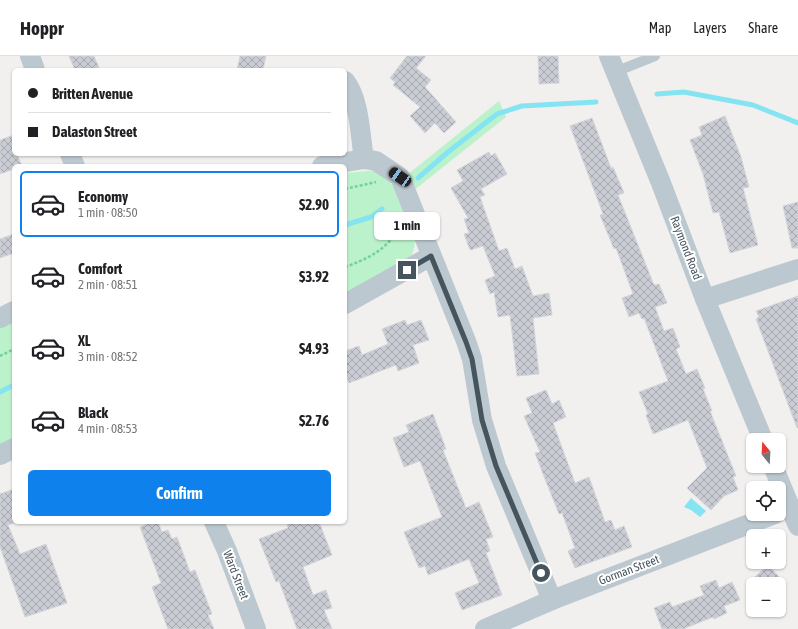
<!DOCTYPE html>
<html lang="en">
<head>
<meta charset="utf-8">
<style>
	body { margin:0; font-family:"Asap Condensed",sans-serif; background:#f6f6f6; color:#202124; height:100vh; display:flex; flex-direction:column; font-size:15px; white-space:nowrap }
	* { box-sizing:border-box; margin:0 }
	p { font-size:13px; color:#757577 }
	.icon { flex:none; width:22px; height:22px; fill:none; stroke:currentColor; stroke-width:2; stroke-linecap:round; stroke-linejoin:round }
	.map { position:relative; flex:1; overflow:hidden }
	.drawer { position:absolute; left:12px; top:108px; width:335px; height:360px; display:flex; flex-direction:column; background:#fff; border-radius:6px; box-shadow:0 1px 3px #0004 }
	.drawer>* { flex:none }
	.hud { position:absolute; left:12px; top:12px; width:335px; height:88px; border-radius:6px; box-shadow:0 1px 3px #0004; display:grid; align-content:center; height:88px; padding:0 16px; background:#fff }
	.needle { width:26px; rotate:342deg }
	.buttons { position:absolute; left:746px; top:377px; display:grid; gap:8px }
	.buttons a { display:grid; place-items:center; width:40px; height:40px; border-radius:6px; background:#fff; box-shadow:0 1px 3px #0004; font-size:20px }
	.end { position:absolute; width:18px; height:18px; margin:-9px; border:5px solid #46545e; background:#fff; box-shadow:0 0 0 2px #fff }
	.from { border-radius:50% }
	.bubble { position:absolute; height:28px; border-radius:6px; background:#fff; box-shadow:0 1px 3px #0004; font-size:13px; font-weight:700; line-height:28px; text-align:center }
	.car { position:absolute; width:12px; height:24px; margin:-12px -6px; border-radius:5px; box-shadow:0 0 3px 1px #0007; background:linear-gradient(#222 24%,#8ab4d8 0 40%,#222 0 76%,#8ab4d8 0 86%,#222 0) }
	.hud b { display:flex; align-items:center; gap:14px; height:38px; font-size:15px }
	.hud b+b { border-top:1px solid #e0e0e0 }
	.hud i { width:10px; height:10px; background:#202124 }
	ul { padding:7px 0 0; list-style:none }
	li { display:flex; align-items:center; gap:12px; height:66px; margin:0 8px 6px; padding:0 8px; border:2px solid transparent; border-radius:6px }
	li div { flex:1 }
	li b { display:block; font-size:15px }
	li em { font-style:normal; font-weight:700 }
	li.active { border-color:#0e81ed }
	li>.icon { width:36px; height:36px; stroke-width:1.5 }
	.cta { display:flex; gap:8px; margin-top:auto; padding:8px 16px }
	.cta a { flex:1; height:46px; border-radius:6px; background:#0e81ed; color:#fff; font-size:16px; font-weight:700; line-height:46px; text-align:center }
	header { display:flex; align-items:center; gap:24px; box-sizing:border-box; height:56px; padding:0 20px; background:#fff; border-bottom:1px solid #e0e0e0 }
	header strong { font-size:19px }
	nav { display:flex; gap:22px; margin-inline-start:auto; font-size:14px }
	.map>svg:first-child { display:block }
</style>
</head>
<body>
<header>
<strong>Hoppr</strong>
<nav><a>Map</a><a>Layers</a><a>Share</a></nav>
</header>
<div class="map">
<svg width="798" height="573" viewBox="0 0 798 573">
	<defs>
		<pattern id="building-cross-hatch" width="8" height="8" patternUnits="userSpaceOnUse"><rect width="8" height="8" fill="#c9ccd2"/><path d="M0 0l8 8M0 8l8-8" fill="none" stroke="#a5a8ae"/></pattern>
	</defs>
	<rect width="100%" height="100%" fill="#f2efef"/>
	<g fill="#bbf2cc">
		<path d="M499,45L506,61L413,135L407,119Z"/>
		<path d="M367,115C370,115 374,114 376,115C396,120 408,163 415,181C415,190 414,196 409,203L345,238V117Z"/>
		<path d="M14,266V381L0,388V272Z"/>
	</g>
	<path fill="#85e4f1" d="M691,442L706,455L700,461L691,454L684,451Z"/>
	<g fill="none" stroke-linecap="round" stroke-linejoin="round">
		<g stroke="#85e4f1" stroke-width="5">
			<path d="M657,38L684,36L753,49L798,67"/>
			<path d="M418,122L448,96L497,58L522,50L596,46"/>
			<path d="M345,169L371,161L382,153"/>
			<path d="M0,336L14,329"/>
		</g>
	</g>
	<g fill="url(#building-cross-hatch)" stroke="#d3d6db">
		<path d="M69,0H94L100,14H75Z"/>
		<path d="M240,0H266L263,14H237Z"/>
		<path d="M407,0H426L416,12L431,24L425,31L456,66L444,77L435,67L425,77L410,60L420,51L393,29L395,26L390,22Z"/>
		<path d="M538,0H558L559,27L539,28Z"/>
		<path d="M725,60L741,101L749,131L743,132L758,189L730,197L719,156L713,157L703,118L690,84L702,79L699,71Z"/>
		<path d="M592,62L611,112L613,111L624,137L618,139L654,229L659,228L667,247L655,251L664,275L673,272L680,291L676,293L686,318L697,313L705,332L703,333L712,355H710L736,420L733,421L738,434L724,440L711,454L687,432L707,412L688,364L653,378L646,359L648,358L639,336L668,325L644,262L642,263L639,257L629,261L622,242L633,238L616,192L614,193L600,159L603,158L570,70Z"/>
		<path d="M14,79V98H17L22,110H14V113L0,118V84Z"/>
		<path d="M489,96L491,100L495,97L507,118L481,133L485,139L480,141L499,195L507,192L515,213L522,210L533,240L549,237L552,259L533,262L539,318L517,320L510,259L498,261L494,236L490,238L485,224L495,220L483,190L470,194L464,178L469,177L464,163L468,162L451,132L463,125L457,114Z"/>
		<path d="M798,146V192H792L783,150Z"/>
		<path d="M14,178V197L0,202V183Z"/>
		<path d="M798,240V372H797L756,263L759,261L756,255Z"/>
		<path d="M405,264L407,269L421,264L429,284L413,289L419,307L398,315L396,309L349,327L345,315V295L359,290L362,299L388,288L382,273Z"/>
		<path d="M546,334L552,348L559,344L566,361L553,367L575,427L589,421L605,466L611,464L615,474L624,470L632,491L575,512L568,495L575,492L562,457L559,458L545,423L535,397L540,396L524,360L532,357L526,342Z"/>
		<path d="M433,358L446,393L443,394L466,452L479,446L493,481L486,483L490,495L486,497L502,539L462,554L455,537L479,527L469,503L428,519L425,510L419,512L404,476L442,461L420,405L404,411L393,382L409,376L406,369Z"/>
		<path d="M14,433V467L8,469L20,498L46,488L67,547L25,561L0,491V438Z"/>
		<path d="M153,466H158L162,476L168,474L172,483L177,481L190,516L195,514L212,558L208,559L214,573H168L152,531L161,527L140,471Z"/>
		<path d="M287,466H319L332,499L303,511L313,539L326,534L332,552L324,554L332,573H297L279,525L276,526L259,483L288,472Z"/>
		<path d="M768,509L786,528H747Z"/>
		<path d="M716,524L719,532L732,526L740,544L724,550L727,557L714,563L713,561L683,573H662L654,552L670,546L672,551L704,539L700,530Z"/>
	</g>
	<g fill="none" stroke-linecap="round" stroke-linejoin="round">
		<g stroke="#71d29a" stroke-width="2.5" stroke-dasharray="3 2" stroke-linecap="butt">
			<path d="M345,133L376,126"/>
			<path d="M345,211C368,203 390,192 400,169"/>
			<path d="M0,300L14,293"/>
		</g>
		<path stroke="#bcc8cf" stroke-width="10" d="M615,16L655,0"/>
		<g stroke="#bcc8cf" stroke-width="20">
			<path d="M30,0L35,14"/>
			<path d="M609,0L661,127L705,243L763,384"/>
			<path d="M345,25C360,44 360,80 364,103"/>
			<path d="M70,98L75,110"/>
			<path d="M322,110L364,103L376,105L400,121L466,285L472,303L482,364L496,410L552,544"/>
			<path d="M705,243L798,213"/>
			<path d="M345,248L431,200"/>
			<path d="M0,262L14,255"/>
			<path d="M0,399L14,392"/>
			<path d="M773,410L798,470"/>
			<path d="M214,466L227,495L256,573"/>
			<path d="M485,573L552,544L775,458"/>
		</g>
	</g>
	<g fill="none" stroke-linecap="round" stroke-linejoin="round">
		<path stroke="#46545e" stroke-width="5" d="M407,214L431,200L466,286L472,303L482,364L496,410L541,517"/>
	</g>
	<g text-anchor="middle" stroke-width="4" stroke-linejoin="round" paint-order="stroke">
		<g font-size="12" fill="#46545e" stroke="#fff">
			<text transform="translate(686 192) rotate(69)" y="4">Raymond Road</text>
			<text transform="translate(629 514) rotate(-21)" y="4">Gorman Street</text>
			<text transform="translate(236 519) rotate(69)" y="4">Ward Street</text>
		</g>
	</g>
</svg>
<div class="buttons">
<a><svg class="needle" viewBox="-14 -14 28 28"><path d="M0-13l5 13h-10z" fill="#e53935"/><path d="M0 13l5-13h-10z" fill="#757577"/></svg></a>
<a><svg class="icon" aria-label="locate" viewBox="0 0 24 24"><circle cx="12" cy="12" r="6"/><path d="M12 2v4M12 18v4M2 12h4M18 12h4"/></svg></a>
<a>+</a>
<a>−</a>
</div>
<i class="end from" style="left:541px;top:517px"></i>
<i class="end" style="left:407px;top:214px"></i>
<div class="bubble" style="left:374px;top:156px;width:66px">1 min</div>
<i class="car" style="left:400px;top:121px;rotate:304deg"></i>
<div class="hud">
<b><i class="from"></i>Britten Avenue</b>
<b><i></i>Dalaston Street</b>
</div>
<section class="drawer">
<ul>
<li class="active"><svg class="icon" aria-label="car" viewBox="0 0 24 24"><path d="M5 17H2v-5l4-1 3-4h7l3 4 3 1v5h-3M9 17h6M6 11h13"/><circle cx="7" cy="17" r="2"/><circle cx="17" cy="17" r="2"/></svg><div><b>Economy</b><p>1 min · 08:50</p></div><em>$2.90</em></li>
<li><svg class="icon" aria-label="car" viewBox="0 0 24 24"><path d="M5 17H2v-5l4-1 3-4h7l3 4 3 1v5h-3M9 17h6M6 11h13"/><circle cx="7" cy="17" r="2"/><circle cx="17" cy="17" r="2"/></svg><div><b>Comfort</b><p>2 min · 08:51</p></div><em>$3.92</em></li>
<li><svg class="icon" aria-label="car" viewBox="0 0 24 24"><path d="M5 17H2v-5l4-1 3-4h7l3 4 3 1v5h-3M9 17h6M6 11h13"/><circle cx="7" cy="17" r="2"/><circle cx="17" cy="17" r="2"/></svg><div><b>XL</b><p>3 min · 08:52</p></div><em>$4.93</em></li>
<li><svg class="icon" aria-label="car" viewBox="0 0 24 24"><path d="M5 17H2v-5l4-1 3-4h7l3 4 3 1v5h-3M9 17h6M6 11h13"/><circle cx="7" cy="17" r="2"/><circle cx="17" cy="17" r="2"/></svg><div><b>Black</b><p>4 min · 08:53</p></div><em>$2.76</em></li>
</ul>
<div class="cta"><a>Confirm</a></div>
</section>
</div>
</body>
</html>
